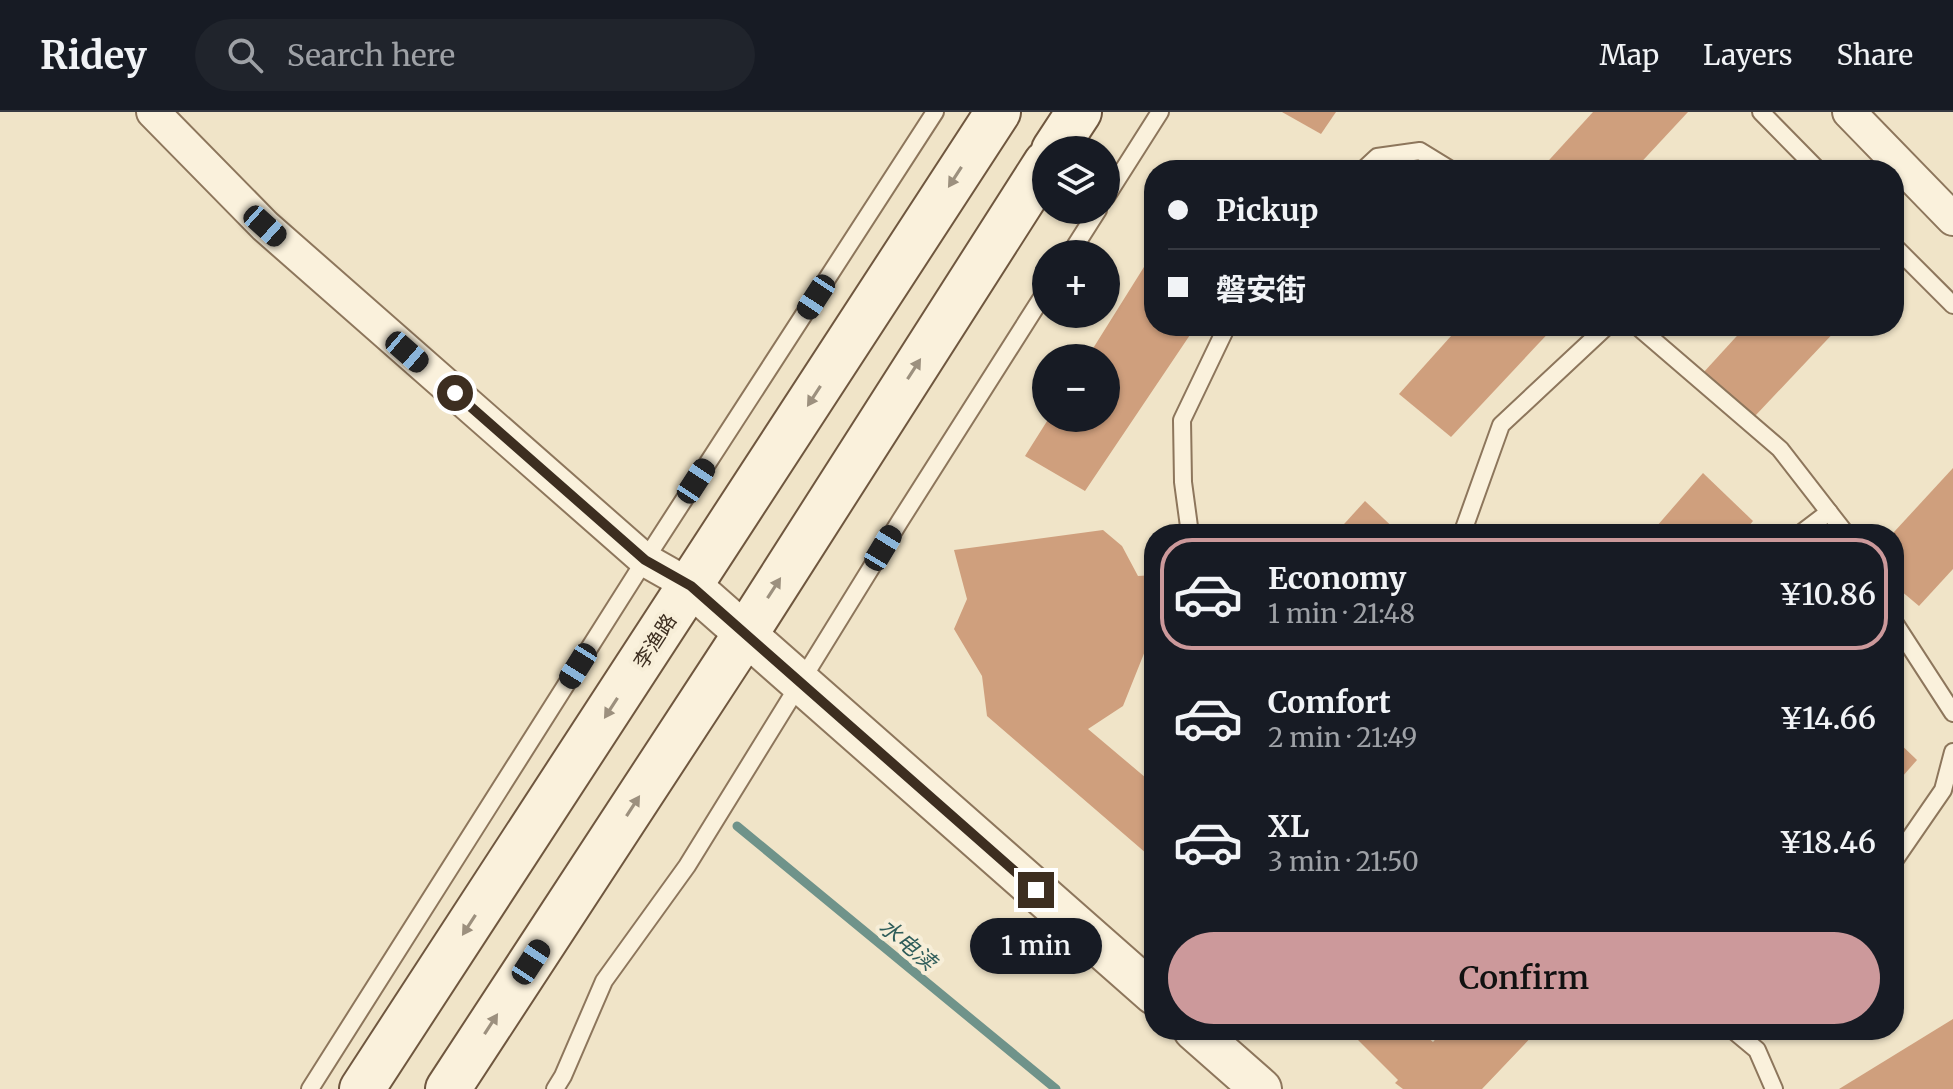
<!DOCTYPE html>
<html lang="en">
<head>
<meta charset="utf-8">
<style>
	body { margin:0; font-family:Merriweather,"Noto Sans SC",serif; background:#20242c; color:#f1f3f6; height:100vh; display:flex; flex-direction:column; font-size:30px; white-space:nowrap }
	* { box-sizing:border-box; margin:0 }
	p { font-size:26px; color:#9ea1a6 }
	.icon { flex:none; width:44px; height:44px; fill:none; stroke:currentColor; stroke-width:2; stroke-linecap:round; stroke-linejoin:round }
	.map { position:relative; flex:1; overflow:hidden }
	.details { position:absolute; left:1144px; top:412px; width:760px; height:516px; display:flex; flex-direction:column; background:#171b24; border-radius:32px; box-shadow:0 2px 6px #0004 }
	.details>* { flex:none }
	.guide { position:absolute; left:1144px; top:48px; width:760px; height:176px; border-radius:32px; box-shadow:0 2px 6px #0004; display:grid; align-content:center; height:176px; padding:0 24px; background:#171b24 }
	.fabs { position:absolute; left:1032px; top:24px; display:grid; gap:16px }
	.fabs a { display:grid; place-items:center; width:88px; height:88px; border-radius:50%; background:#171b24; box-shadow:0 2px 6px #0004; font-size:40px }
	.end { position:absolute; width:36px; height:36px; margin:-18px; border:10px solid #3d2e20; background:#fff; box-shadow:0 0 0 4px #fff }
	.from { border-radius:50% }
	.bubble { position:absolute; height:56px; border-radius:28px; background:#171b24; box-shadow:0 2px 6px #0004; font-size:26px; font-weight:600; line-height:56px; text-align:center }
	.car { position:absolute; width:24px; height:48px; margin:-24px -12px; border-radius:10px; box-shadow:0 0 6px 2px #0007; background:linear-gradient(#222 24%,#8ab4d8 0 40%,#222 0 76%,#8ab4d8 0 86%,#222 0) }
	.guide b { display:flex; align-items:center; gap:28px; height:76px; font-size:30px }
	.guide b+b { border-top:2px solid #363941 }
	.guide i { width:20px; height:20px; background:#f1f3f6 }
	ul { padding:14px 0 0; list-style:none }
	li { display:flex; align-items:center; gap:24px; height:112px; margin:0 16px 12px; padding:0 8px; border:4px solid transparent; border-radius:32px }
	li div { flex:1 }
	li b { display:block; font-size:30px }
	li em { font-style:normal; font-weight:600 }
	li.current { border-color:#cc999b }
	li>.icon { width:72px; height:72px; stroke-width:1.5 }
	.cta { display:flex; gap:16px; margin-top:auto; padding:16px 24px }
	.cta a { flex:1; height:92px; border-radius:48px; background:#cc999b; color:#111; font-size:32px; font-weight:600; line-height:92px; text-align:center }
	header { display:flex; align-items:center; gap:48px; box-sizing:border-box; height:112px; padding:0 40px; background:#171b24; border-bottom:2px solid #363941 }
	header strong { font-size:38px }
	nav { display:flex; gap:44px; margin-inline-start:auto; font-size:28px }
	.search { width:560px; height:72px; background:#20242c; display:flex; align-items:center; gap:20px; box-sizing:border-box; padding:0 28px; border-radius:44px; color:#9ea1a6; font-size:30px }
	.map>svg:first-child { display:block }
</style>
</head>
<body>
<header>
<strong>Ridey</strong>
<div class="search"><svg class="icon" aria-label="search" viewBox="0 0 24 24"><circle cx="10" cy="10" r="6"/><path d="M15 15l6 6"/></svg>Search here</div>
<nav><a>Map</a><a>Layers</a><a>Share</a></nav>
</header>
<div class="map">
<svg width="1953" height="977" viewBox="0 0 1953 977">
	<rect width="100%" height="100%" fill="#f0e4c8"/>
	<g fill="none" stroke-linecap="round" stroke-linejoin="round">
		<path stroke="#6f938a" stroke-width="9" d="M737,714L1056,977"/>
	</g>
	<g fill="#cf9f7d">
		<path d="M1282,0H1336L1321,22Z"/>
		<path d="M1593,0H1688L1634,58H1540Z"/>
		<path d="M1154,139V214H1196L1085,379L1025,344L1049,306H1106V246H1087Z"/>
		<path d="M1460,214H1555L1451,325L1399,282Z"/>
		<path d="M1746,214H1840L1755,304L1703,261Z"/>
		<path d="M1953,356V457L1919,494L1894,473V420Z"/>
		<path d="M1703,361L1753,409L1742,422H1650Z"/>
		<path d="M1365,389L1400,422H1335Z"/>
		<path d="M1103,418L1122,434L1138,464L1154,463V537L1145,539L1123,594L1088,617L1152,671L1154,668V748L987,604L982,564L954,517L967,487L954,438Z"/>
		<path d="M1894,626L1917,648L1894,674Z"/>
		<path d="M1953,907V977H1839Z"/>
		<path d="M1348,918H1419L1433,930L1444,918H1538L1482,977H1403L1395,971L1398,968Z"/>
	</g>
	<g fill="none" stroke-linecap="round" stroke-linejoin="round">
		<g stroke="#8d765c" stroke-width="20">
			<g id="service">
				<path d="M1761,0L1818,58"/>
				<path d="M1363,58L1377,45L1420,39L1451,58"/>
				<path d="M1106,85L1160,0"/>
				<path d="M1894,134L1953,193"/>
				<path d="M1070,142L1098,98"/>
				<path d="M1637,214L1780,337L1846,422"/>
				<path d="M1190,422L1183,370L1182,308L1227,214"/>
				<path d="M1462,422L1501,313L1607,214"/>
				<path d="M1800,422L1829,400"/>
				<path d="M1894,510L1953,601"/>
				<path d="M1894,749L1943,678L1953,640"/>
				<path d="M1733,918L1757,938L1774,977"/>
				<path d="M310,977L645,448L935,0"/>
				<path d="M555,977L563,964L604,869L687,754L900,409L1046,179"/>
			</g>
		</g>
		<g stroke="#8d765c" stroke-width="36">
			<g id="minor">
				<path d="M153,0L265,114L645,448L691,474"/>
				<path d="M1849,0L1953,107"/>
			</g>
		</g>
		<g stroke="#8d765c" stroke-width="44">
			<g id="tertiary">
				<path d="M691,474L1154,882"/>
				<path d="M1194,918L1261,977"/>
			</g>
		</g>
		<g stroke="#6f573f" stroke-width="48">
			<g id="secondary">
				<path d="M1054,38L1079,0"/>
				<path d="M362,977L998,0"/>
				<path d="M448,977L746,521L1046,51"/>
			</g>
		</g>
		<use href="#service" stroke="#faf1dc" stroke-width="16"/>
		<use href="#minor" stroke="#faf1dc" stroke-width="32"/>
		<use href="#tertiary" stroke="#faf1dc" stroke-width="40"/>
		<use href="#secondary" stroke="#faf1dc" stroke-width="44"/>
	</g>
	<defs><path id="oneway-solid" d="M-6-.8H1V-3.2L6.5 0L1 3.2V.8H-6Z" transform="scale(2)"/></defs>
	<g fill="#9c907e">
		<use href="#oneway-solid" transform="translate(955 65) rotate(123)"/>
		<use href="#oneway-solid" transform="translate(914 257) rotate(-57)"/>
		<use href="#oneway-solid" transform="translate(814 284) rotate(123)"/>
		<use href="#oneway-solid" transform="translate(774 476) rotate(-57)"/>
		<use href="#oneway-solid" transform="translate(611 596) rotate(123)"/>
		<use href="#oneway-solid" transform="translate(633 694) rotate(-57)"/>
		<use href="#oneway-solid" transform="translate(469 813) rotate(123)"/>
		<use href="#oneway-solid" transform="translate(491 912) rotate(-57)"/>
	</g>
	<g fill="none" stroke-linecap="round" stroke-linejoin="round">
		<path stroke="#3d2e20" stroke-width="10" d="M455,281L645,448L691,474L1036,778"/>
	</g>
	<g text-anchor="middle" stroke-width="8" stroke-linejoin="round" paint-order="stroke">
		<g font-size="20" fill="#3d2e20" stroke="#f7eed8">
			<text transform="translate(655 529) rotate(-57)" y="7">李渔路</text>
		</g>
		<g font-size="22" font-style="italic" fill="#2f5d5a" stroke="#f7eed8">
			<text transform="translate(908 832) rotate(40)" y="8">水电渎</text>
		</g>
	</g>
</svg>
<div class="fabs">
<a><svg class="icon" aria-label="layers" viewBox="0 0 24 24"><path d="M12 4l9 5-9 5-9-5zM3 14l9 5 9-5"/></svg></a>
<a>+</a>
<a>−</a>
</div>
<i class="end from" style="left:455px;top:281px"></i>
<i class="end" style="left:1036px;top:778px"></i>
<div class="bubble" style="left:970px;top:806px;width:132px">1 min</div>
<i class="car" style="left:265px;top:114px;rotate:132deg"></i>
<i class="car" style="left:816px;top:185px;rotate:213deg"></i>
<i class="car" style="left:407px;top:240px;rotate:131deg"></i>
<i class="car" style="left:696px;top:369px;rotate:33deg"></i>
<i class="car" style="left:883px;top:436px;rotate:31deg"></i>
<i class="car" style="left:578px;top:554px;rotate:212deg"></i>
<i class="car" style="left:531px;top:850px;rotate:33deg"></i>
<div class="guide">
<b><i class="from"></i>Pickup</b>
<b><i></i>磐安街</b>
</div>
<section class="details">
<ul>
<li class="current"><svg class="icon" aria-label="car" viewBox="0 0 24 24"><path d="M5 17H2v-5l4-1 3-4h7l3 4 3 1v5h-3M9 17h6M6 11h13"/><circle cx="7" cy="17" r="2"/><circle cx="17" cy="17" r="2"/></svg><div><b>Economy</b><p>1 min · 21:48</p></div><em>¥10.86</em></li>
<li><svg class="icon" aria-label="car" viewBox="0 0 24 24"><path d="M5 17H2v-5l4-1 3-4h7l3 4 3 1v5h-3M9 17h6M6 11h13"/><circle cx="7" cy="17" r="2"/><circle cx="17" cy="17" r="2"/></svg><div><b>Comfort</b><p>2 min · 21:49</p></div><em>¥14.66</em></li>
<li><svg class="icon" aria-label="car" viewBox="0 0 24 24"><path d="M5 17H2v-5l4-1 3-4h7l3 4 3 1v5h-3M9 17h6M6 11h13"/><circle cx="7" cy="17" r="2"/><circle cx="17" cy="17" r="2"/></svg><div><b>XL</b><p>3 min · 21:50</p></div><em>¥18.46</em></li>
</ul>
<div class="cta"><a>Confirm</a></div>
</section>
</div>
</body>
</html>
